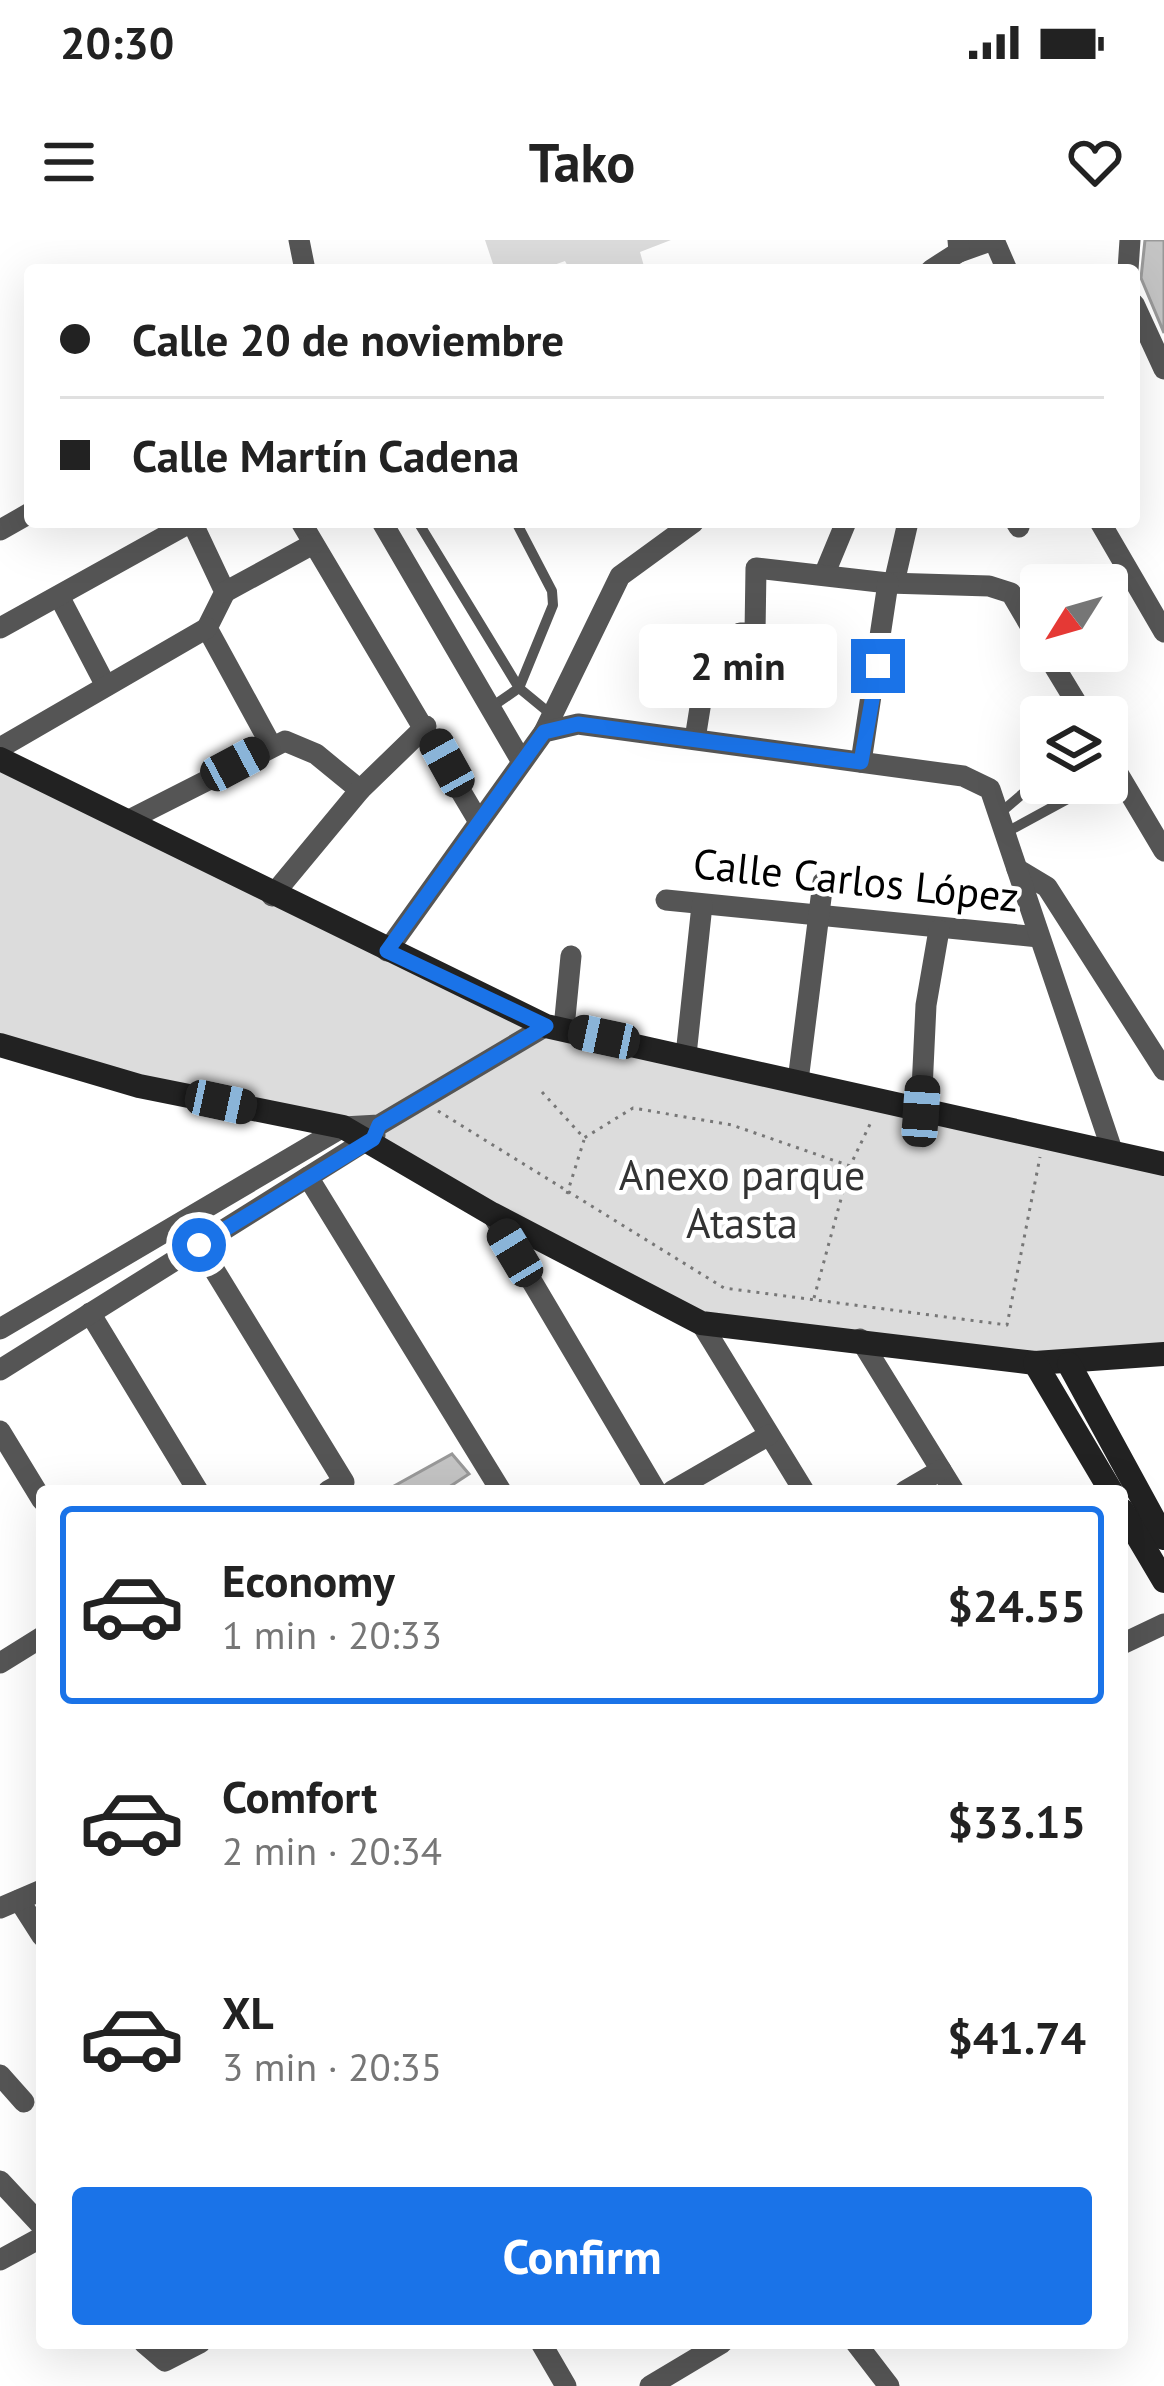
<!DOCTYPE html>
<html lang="en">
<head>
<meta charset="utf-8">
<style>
	body { margin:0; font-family:"PT Sans",sans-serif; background:#f6f6f6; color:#222; height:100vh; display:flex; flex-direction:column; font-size:45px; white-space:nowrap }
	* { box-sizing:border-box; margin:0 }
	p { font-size:39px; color:#767676 }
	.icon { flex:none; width:66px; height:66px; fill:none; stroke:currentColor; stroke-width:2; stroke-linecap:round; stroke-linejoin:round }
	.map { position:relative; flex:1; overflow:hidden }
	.drawer { position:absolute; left:36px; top:1245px; width:1092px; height:864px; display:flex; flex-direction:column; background:#fff; border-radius:12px; box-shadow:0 12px 48px #0002 }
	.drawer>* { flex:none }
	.guide { position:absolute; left:24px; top:24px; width:1116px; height:264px; border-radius:12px; box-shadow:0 12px 48px #0002; display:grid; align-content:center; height:264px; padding:0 36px; background:#fff }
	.needle { width:78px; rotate:233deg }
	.fabs { position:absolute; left:1020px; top:324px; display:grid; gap:24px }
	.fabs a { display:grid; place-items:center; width:108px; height:108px; border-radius:12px; background:#fff; box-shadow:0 12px 48px #0002; font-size:60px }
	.end { position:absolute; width:54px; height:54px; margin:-27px; border:15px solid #1a73e8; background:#fff; box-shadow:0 0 0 6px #fff }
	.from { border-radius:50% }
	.bubble { position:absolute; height:84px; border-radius:12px; background:#fff; box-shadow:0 12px 48px #0002; font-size:39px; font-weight:600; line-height:84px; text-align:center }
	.car { position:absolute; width:36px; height:72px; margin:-36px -18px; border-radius:15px; box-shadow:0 0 9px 3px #0007; background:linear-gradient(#222 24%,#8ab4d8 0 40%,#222 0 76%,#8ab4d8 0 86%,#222 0) }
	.guide b { display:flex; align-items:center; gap:42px; height:114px; font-size:45px }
	.guide b+b { border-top:3px solid #e0e0e0 }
	.guide i { width:30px; height:30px; background:#222 }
	ul { padding:21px 0 0; list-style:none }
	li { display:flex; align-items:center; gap:36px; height:198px; margin:0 24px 18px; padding:0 12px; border:6px solid transparent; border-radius:12px }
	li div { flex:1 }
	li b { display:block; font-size:45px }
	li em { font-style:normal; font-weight:600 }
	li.selected { border-color:#1a73e8 }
	li>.icon { width:108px; height:108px; stroke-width:1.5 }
	.primary-button { display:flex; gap:24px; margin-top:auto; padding:24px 36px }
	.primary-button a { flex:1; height:138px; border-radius:12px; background:#1a73e8; color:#fff; font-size:48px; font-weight:600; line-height:138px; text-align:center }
	.status { display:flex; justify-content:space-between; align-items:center; height:84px; padding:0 60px; background:#fff; direction:ltr }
	.status svg { height:33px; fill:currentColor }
	header { display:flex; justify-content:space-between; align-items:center; height:156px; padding:0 36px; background:#fff; font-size:54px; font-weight:600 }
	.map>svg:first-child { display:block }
</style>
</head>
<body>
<div class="status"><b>20:30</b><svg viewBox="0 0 49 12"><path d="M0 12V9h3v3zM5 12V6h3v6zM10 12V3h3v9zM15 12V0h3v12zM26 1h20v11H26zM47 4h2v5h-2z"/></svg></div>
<header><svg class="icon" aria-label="menu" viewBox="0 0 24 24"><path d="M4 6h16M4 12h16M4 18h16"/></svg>Tako<svg class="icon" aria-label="heart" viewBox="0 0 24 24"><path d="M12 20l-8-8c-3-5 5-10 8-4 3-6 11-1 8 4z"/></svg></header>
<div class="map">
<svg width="1164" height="2146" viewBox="0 0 1164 2146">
	<rect width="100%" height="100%" fill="#fff"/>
	<g fill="#dcdcdc">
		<path d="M485,0H671L640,12L645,30H570L565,21L540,30H495Z"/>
		<path d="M0,519L546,786L1164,926V1114L1069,1124L701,1083L373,899L0,805Z"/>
	</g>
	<g fill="#c4c4c4" stroke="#999" stroke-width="3">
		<path d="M1145,0H1164V93L1141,38Z"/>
		<path d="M452,1214L469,1234L443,1251H385Z"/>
	</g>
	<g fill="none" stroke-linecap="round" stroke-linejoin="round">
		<g stroke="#777" stroke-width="3" stroke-dasharray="3 6" stroke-linecap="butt">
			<path d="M542,852L584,898L633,868L732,885L850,926"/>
			<path d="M438,871L724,1048L1007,1085L1040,917"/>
			<path d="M567,954L584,900"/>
			<path d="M814,1058L850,926L872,880"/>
		</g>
		<g stroke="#555" stroke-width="10">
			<path d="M418,282L519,448L553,476"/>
			<path d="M490,468L519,448L553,365L552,351L516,282"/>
			<path d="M999,574L1041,538"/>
			<path d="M1005,593L1073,556"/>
		</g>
		<g stroke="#555" stroke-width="21">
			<path d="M299,0L305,30"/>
			<path d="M994,0L1007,30"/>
			<path d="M959,12L993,0"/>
			<path d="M931,30L959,12L958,0"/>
			<path d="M1128,30L1130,0"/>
			<path d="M1134,64L1164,129"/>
			<path d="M192,282L225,352L207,388L271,505"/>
			<path d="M301,282L479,582"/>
			<path d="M382,282L522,522"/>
			<path d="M1016,282L1019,287"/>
			<path d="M1100,282L1164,392"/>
			<path d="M0,290L30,273"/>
			<path d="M824,335L846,282"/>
			<path d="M894,343L908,282"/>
			<path d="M225,352L313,304"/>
			<path d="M60,358L106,446"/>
			<path d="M0,388L191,282"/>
			<path d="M1045,411L1085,477"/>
			<path d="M544,492L620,336L694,282"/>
			<path d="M695,499L707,424L737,425L740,393H755L756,328L888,343L989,346L1011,353L1041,404"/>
			<path d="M0,508L207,388"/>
			<path d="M1107,515L1164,611"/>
			<path d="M861,522L888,343"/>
			<path d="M127,581L285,501L316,514L360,550"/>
			<path d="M1017,629L1047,647L1164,830"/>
			<path d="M272,656L360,550L426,486"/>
			<path d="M666,660L1039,697"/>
			<path d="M387,711L544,492L578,484L963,536L990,549L1113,913"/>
			<path d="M564,788L571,716"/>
			<path d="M686,815L702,665"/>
			<path d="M798,841L823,642"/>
			<path d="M921,871L926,765L939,690"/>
			<path d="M308,937L501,1251"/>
			<path d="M492,974L656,1251"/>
			<path d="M199,1005L344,1242L328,1251"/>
			<path d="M90,1073L198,1251"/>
			<path d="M701,1083L804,1251"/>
			<path d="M0,1089L343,887L379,885L546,786"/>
			<path d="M860,1099L954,1251"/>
			<path d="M0,1130L375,895"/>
			<path d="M0,1191L42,1260"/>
			<path d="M672,1251L769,1195"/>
			<path d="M905,1251L941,1230"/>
			<path d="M1122,1404L1164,1384"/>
			<path d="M0,1423L42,1397"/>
			<path d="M19,1660L42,1696"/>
			<path d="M0,1668L42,1650"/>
			<path d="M0,1835L24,1862"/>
			<path d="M0,1941L42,1986"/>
			<path d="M0,2020L42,1997"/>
			<path d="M144,2103L165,2121L200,2103"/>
			<path d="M541,2103L566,2146"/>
			<path d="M856,2103L889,2146"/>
			<path d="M650,2146L722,2103"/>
		</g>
		<g stroke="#222" stroke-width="24">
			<path d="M0,519L546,786L1164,924"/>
			<path d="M0,805L139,846L343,887L492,974L701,1083L1035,1123L1164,1114"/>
			<path d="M1035,1123L1111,1251"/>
			<path d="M1069,1124L1164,1298"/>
			<path d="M1122,1270L1164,1341"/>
		</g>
	</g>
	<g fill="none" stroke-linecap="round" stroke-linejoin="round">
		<path stroke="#1a73e8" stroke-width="15" d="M199,1005L373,899L379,885L546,786L387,711L544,492L578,484L861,522L878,426"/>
	</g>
	<g text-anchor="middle" stroke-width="9" stroke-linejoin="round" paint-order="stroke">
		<g font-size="42" fill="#000" stroke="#fff">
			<text transform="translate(856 640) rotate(6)" y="15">Calle Carlos López</text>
		</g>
		<g font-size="42" fill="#333" stroke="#fff">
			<text x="742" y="950">Anexo parque<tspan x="742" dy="48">Atasta</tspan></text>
		</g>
	</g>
</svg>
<div class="fabs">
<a><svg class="needle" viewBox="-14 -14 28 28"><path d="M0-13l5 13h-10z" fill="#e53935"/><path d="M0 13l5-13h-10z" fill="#767676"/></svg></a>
<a><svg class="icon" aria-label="layers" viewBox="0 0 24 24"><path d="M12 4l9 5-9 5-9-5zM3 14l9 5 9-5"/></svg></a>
</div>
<i class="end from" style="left:199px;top:1005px"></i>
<i class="end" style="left:878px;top:426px"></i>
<div class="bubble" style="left:639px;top:384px;width:198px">2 min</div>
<i class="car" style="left:447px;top:523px;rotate:331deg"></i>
<i class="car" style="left:235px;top:524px;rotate:62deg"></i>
<i class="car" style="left:604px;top:797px;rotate:282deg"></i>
<i class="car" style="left:221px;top:862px;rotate:102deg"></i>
<i class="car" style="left:921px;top:871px;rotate:4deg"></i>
<i class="car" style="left:515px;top:1013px;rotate:329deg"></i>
<div class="guide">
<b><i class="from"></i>Calle 20 de noviembre</b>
<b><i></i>Calle Martín Cadena</b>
</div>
<section class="drawer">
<ul>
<li class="selected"><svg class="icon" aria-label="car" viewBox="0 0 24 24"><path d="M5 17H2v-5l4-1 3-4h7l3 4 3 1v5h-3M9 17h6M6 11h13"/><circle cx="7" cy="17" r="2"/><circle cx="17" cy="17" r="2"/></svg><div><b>Economy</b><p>1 min · 20:33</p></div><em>$24.55</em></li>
<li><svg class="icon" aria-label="car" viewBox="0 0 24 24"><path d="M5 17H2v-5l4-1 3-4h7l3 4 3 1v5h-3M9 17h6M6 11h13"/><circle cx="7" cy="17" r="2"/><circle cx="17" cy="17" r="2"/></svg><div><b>Comfort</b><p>2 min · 20:34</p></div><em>$33.15</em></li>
<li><svg class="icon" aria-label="car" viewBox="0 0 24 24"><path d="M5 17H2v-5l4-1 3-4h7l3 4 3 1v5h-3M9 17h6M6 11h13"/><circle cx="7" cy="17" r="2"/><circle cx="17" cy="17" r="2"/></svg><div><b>XL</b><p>3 min · 20:35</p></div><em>$41.74</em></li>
</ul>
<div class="primary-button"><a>Confirm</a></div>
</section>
</div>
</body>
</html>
